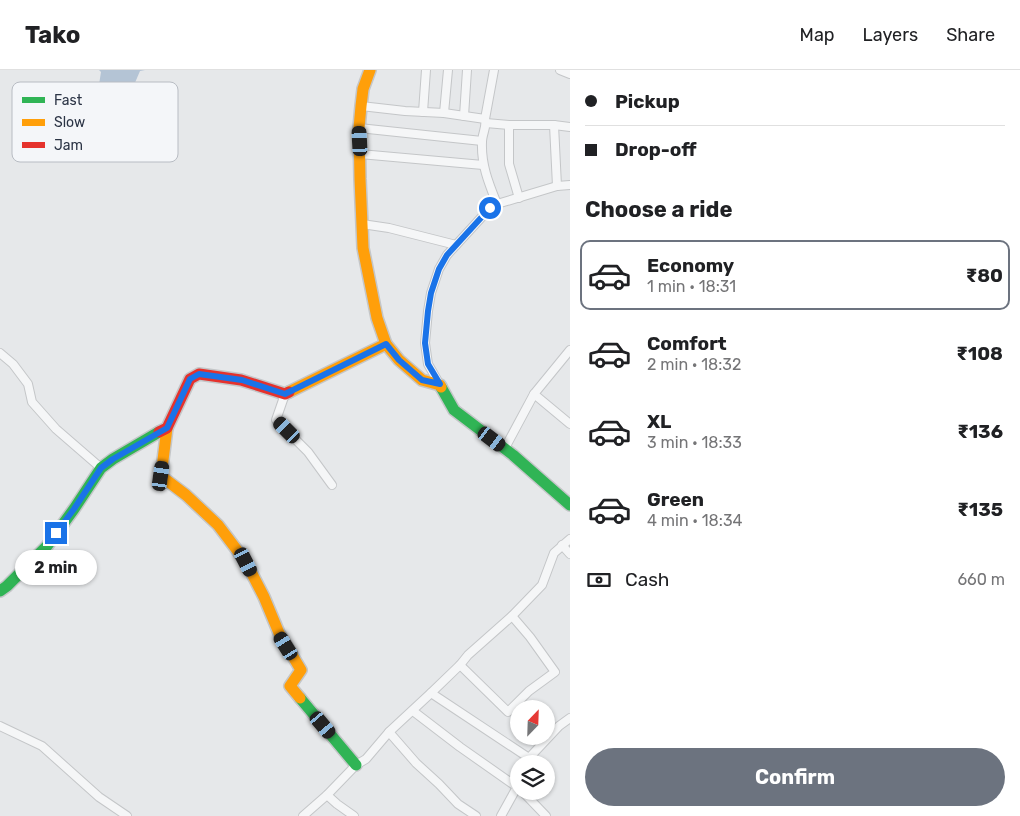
<!DOCTYPE html>
<html lang="en">
<head>
<meta charset="utf-8">
<style>
	body { margin:0; font-family:Rubik,sans-serif; background:#f2f2f2; color:#202124; height:100vh; display:flex; flex-direction:column; font-size:19px; white-space:nowrap }
	* { box-sizing:border-box; margin:0 }
	p { font-size:16px; color:#757577 }
	.icon { flex:none; width:28px; height:28px; fill:none; stroke:currentColor; stroke-width:2; stroke-linecap:round; stroke-linejoin:round }
	.map { position:relative; flex:1; overflow:hidden }
	.drawer { display:flex; flex-direction:column; background:#fff; width:450px }
	.drawer>* { flex:none }
	.banner { display:grid; align-content:center; height:110px; padding:0 15px; background:#fff }
	.needle { width:32px; rotate:23deg }
	.fabs { position:absolute; left:510px; top:630px; display:grid; gap:10px }
	.fabs a { display:grid; place-items:center; width:45px; height:45px; border-radius:50%; background:#fff; box-shadow:0 1px 4px #0004; font-size:25px }
	.end { position:absolute; width:22px; height:22px; margin:-11px; border:6px solid #1a73e8; background:#fff; box-shadow:0 0 0 2px #fff }
	.from { border-radius:50% }
	.bubble { position:absolute; height:35px; border-radius:18px; background:#fff; box-shadow:0 1px 4px #0004; font-size:16px; font-weight:700; line-height:35px; text-align:center }
	.car { position:absolute; width:15px; height:30px; margin:-15px -8px; border-radius:6px; box-shadow:0 0 4px 1px #0007; background:linear-gradient(#222 24%,#8ab4d8 0 40%,#222 0 76%,#8ab4d8 0 86%,#222 0) }
	.banner b { display:flex; align-items:center; gap:18px; height:48px; font-size:19px }
	.banner b+b { border-top:1px solid #e0e0e0 }
	.banner i { width:12px; height:12px; background:#202124 }
	ul { padding:0; list-style:none }
	li { display:flex; align-items:center; gap:15px; height:70px; margin:0 10px 8px; padding:0 5px; border:2px solid transparent; border-radius:10px }
	li div { flex:1 }
	li b { display:block; font-size:19px }
	li em { font-style:normal; font-weight:700 }
	li.current { border-color:#6c737f }
	li>.icon { width:45px; height:45px; stroke-width:1.5 }
	h2 { padding:0 15px; font-size:22px; line-height:60px }
	.pay { display:flex; align-items:center; gap:12px; height:55px; padding:0 15px; font-size:19px }
	.pay p { margin-inline-start:auto }
	.action { display:flex; gap:10px; margin-top:auto; padding:10px 15px }
	.action a { flex:1; height:58px; border-radius:30px; background:#6c737f; color:#fff; font-size:20px; font-weight:700; line-height:58px; text-align:center }
	header { display:flex; align-items:center; gap:30px; box-sizing:border-box; height:70px; padding:0 25px; background:#fff; border-bottom:1px solid #e0e0e0 }
	header strong { font-size:24px }
	nav { display:flex; gap:28px; margin-inline-start:auto; font-size:18px }
	main { display:flex; flex:1; min-height:0 }
	.map>svg:first-child { display:block }
</style>
</head>
<body>
<header>
<strong>Tako</strong>
<nav><a>Map</a><a>Layers</a><a>Share</a></nav>
</header>
<main>
<div class="map">
<svg width="570" height="746" viewBox="0 0 570 746">
	<rect width="100%" height="100%" fill="#e6e8ea"/>
	<path fill="#b4c4d5" d="M99,0H145L140,1L131,22L111,27L98,21L101,2Z"/>
	<g fill="none" stroke-linecap="round" stroke-linejoin="round">
		<g stroke="#c4c6c8" stroke-width="10">
			<g id="street">
				<path d="M494,0L485,49C487,57 482,64 482,72C481,95 489,114 497,134"/>
				<path d="M560,0L570,4"/>
				<path d="M361,36L405,41L444,43L485,49"/>
				<path d="M423,42L426,0"/>
				<path d="M444,43L448,0"/>
				<path d="M464,46L467,0"/>
				<path d="M486,53L509,55V94L519,128"/>
				<path d="M509,55H554L557,116"/>
				<path d="M554,55L570,57"/>
				<path d="M359,58L482,71"/>
				<path d="M360,84L483,95"/>
				<path d="M362,154L389,158L456,175"/>
				<path d="M0,283L13,294L28,314L32,332L56,359L101,398"/>
				<path d="M440,315L428,294L425,273L428,241L431,223L439,199L447,185L490,138L497,134L557,116L570,115"/>
				<path d="M285,324L276,350L308,382L332,415"/>
				<path d="M534,324L570,280"/>
				<path d="M505,378L534,324L570,354"/>
				<path d="M562,475L570,484"/>
				<path d="M460,595L508,642L529,621L555,602L530,567L512,546"/>
				<path d="M431,623L529,688L559,656L570,648"/>
				<path d="M413,641L460,677L517,717L501,746"/>
				<path d="M0,656L42,676L99,727L127,746"/>
				<path d="M389,662L416,693L439,714L458,734L476,746"/>
				<path d="M522,721L546,746"/>
				<path d="M327,725L337,734L354,746"/>
				<path d="M303,746L327,725L356,695L366,689L389,662L431,623L460,595L468,585L512,546L542,515L554,483L570,469"/>
			</g>
		</g>
		<g stroke="#c4c6c8" stroke-width="14">
			<g id="fast">
				<path d="M441,317L454,340L513,385L570,435"/>
				<path d="M0,521L7,516L47,476L74,439L101,398L113,389L159,362"/>
				<path d="M300,628L356,695"/>
			</g>
		</g>
		<g stroke="#c4c6c8" stroke-width="14">
			<g id="slow">
				<path d="M370,0L363,19L361,36L359,58L360,109L363,178L377,248L386,274L399,290L422,310L440,315L441,317"/>
				<path d="M289,322L386,274"/>
				<path d="M167,358L161,406L186,425L218,455L246,492L264,527L279,563L301,600L290,616L300,628"/>
			</g>
		</g>
		<g stroke="#c4c6c8" stroke-width="14">
			<path id="jam" d="M159,362L167,358L190,309L199,304L241,310L285,324L289,322"/>
		</g>
		<use href="#street" stroke="#f5f6f7" stroke-width="8"/>
		<use href="#fast" stroke="#30b455" stroke-width="11"/>
		<use href="#slow" stroke="#ff9f0a" stroke-width="11"/>
		<use href="#jam" stroke="#e5322d" stroke-width="11"/>
	</g>
	<g fill="none" stroke-linecap="round" stroke-linejoin="round">
		<path stroke="#1a73e8" stroke-width="6" d="M56,463L74,439L101,398L113,389L167,358L190,309L199,304L242,310L285,324L386,274L399,290L422,310L440,314L428,294L425,273L428,241L431,223L439,199L447,185L490,138"/>
	</g>
	<rect x="12" y="12" width="166" height="80" rx="8" fill="#f4f6f9" stroke="#b8bcc3" stroke-width="1"/>
	<rect x="22" y="27" width="23" height="6" fill="#30b455"/>
	<rect x="22" y="49" width="23" height="7" fill="#ff9f0a"/>
	<rect x="22" y="72" width="23" height="6" fill="#e5322d"/>
	<g font-size="14" fill="#2b3445">
		<text x="54" y="35">Fast</text>
		<text x="54" y="57">Slow</text>
		<text x="54" y="80">Jam</text>
	</g>
</svg>
<div class="fabs">
<a><svg class="needle" viewBox="-14 -14 28 28"><path d="M0-13l5 13h-10z" fill="#e53935"/><path d="M0 13l5-13h-10z" fill="#757577"/></svg></a>
<a><svg class="icon" aria-label="layers" viewBox="0 0 24 24"><path d="M12 4l9 5-9 5-9-5zM3 14l9 5 9-5"/></svg></a>
</div>
<i class="end from" style="left:490px;top:138px"></i>
<i class="end" style="left:56px;top:463px"></i>
<div class="bubble" style="left:15px;top:480px;width:82px">2 min</div>
<i class="car" style="left:360px;top:71px;rotate:357deg"></i>
<i class="car" style="left:287px;top:360px;rotate:315deg"></i>
<i class="car" style="left:492px;top:369px;rotate:127deg"></i>
<i class="car" style="left:161px;top:406px;rotate:8deg"></i>
<i class="car" style="left:246px;top:492px;rotate:153deg"></i>
<i class="car" style="left:286px;top:576px;rotate:328deg"></i>
<i class="car" style="left:323px;top:655px;rotate:140deg"></i>
</div>
<section class="drawer">
<div class="banner">
<b><i class="from"></i>Pickup</b>
<b><i></i>Drop-off</b>
</div>
<h2>Choose a ride</h2>
<ul>
<li class="current"><svg class="icon" aria-label="car" viewBox="0 0 24 24"><path d="M5 17H2v-5l4-1 3-4h7l3 4 3 1v5h-3M9 17h6M6 11h13"/><circle cx="7" cy="17" r="2"/><circle cx="17" cy="17" r="2"/></svg><div><b>Economy</b><p>1 min · 18:31</p></div><em>₹80</em></li>
<li><svg class="icon" aria-label="car" viewBox="0 0 24 24"><path d="M5 17H2v-5l4-1 3-4h7l3 4 3 1v5h-3M9 17h6M6 11h13"/><circle cx="7" cy="17" r="2"/><circle cx="17" cy="17" r="2"/></svg><div><b>Comfort</b><p>2 min · 18:32</p></div><em>₹108</em></li>
<li><svg class="icon" aria-label="car" viewBox="0 0 24 24"><path d="M5 17H2v-5l4-1 3-4h7l3 4 3 1v5h-3M9 17h6M6 11h13"/><circle cx="7" cy="17" r="2"/><circle cx="17" cy="17" r="2"/></svg><div><b>XL</b><p>3 min · 18:33</p></div><em>₹136</em></li>
<li><svg class="icon" aria-label="car" viewBox="0 0 24 24"><path d="M5 17H2v-5l4-1 3-4h7l3 4 3 1v5h-3M9 17h6M6 11h13"/><circle cx="7" cy="17" r="2"/><circle cx="17" cy="17" r="2"/></svg><div><b>Green</b><p>4 min · 18:34</p></div><em>₹135</em></li>
</ul>
<div class="pay"><svg class="icon" aria-label="cash" viewBox="0 0 24 24"><path d="M3 7h18v10H3z"/><circle cx="12" cy="12" r="2"/></svg>Cash<p>660 m</p></div>
<div class="action"><a>Confirm</a></div>
</section>
</main>
</body>
</html>
